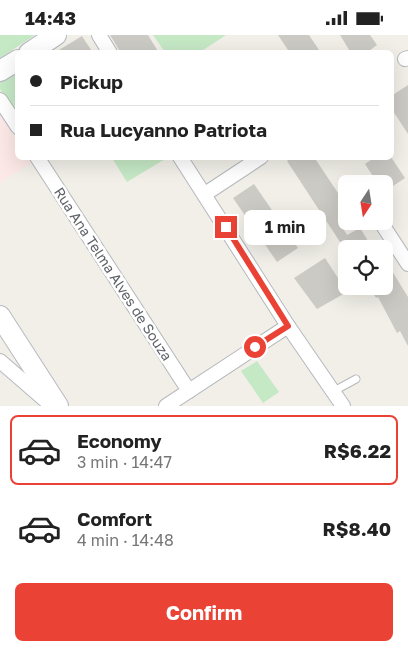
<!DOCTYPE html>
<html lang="en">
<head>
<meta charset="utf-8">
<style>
	body { margin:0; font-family:"Golos Text",sans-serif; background:#f6f6f6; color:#222; height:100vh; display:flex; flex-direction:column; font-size:19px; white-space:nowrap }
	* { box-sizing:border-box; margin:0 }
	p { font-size:16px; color:#767676 }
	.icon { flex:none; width:28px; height:28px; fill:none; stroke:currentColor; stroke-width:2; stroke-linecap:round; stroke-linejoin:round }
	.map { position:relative; height:371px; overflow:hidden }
	.drawer { display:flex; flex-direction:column; background:#fff; flex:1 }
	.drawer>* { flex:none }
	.banner { position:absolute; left:15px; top:15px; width:379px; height:110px; border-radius:8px; box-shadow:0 5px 20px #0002; display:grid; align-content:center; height:110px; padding:0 15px; background:#fff }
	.needle { width:32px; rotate:192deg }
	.controls { position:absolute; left:338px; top:140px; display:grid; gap:10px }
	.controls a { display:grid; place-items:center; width:55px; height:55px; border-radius:8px; background:#fff; box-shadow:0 5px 20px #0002; font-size:25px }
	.end { position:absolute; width:22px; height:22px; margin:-11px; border:6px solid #ea4335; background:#fff; box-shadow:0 0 0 2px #fff }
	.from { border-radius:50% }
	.bubble { position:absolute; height:35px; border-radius:8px; background:#fff; box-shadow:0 5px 20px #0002; font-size:16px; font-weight:700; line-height:35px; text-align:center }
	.banner b { display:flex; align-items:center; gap:18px; height:48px; font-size:19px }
	.banner b+b { border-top:1px solid #e0e0e0 }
	.banner i { width:12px; height:12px; background:#222 }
	ul { padding:9px 0 0; list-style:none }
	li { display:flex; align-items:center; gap:15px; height:70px; margin:0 10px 8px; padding:0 5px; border:2px solid transparent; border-radius:8px }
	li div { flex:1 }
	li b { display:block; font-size:19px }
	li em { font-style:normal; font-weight:700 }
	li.active { border-color:#ea4335 }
	li>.icon { width:45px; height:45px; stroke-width:1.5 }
	.action { display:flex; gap:10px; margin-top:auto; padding:10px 15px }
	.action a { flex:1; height:58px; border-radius:8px; background:#ea4335; color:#fff; font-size:20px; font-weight:700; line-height:58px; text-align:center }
	.status { display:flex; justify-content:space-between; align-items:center; height:35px; padding:0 25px; background:#fff; direction:ltr }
	.status svg { height:14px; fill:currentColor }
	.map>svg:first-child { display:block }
</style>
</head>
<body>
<div class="status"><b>14:43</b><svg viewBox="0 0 49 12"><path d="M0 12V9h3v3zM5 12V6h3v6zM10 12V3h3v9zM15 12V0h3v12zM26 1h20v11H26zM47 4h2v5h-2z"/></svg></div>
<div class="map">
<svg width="408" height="371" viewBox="0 0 408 371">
	<rect width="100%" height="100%" fill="#f1efe8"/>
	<path fill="#fce8e6" d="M0,79L17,106L18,122L28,123L31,128L0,148Z"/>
	<g fill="#c5e8c5">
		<path d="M0,0H35L0,23Z"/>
		<path d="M153,0H226L200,17H165Z"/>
		<path d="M17,35V79L0,54V47Z"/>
		<path d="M164,123L165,124L127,147L112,123Z"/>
		<path d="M257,326L279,357L263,368L241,336Z"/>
	</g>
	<g fill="#cccac5">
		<path d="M110,0H148L159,18H121Z"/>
		<path d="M278,0H309L321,18H290Z"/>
		<path d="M340,0H370L377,10L366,18H351Z"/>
		<path d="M82,1L93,18H54Z"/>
		<path d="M408,50V99L391,73V61Z"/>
		<path d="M292,122H314L346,170V182L339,187L347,200L360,193L373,214H349L346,208L342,210L287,126Z"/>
		<path d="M375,122H391L405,143L384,157V149H378L365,129Z"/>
		<path d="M254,149L298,213L277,227L233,163Z"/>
		<path d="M325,223L347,257L317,274L294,243Z"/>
		<path d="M384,223L408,262V311L400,296L397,298L378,262L376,263L369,251H384Z"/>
	</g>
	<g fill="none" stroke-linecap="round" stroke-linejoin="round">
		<g stroke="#b5b8bc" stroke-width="9">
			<path id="lane" d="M334,356L356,344"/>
		</g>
		<g stroke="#b5b8bc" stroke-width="16">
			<g id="street">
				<path d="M99,0L110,18"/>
				<path d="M405,24L408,23"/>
				<path d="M0,65L18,92"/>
				<path d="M37,122L189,356"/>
				<path d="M180,122L288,291L343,371"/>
				<path d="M205,159L261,122"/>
				<path d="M380,186L408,229"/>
				<path d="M0,326L52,371"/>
				<path d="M166,371L288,291"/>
			</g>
		</g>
		<g stroke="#b6babf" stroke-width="22">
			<g id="secondary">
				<path d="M29,18L56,0"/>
				<path d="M0,36L18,25"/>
				<path d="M0,281L58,371"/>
			</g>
		</g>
		<use href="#lane" stroke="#fff" stroke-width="7"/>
		<use href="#street" stroke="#fff" stroke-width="14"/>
		<use href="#secondary" stroke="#fff" stroke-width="20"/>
	</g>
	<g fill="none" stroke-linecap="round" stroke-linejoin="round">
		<path stroke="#ea4335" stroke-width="6" d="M226,192L288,291L255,312"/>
	</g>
	<g text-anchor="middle" stroke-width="5" stroke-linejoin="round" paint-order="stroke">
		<g font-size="14" fill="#5f6368" stroke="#fff">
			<text transform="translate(113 239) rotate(57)" y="5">Rua Ana Telma Alves de Souza</text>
		</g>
	</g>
</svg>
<div class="controls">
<a><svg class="needle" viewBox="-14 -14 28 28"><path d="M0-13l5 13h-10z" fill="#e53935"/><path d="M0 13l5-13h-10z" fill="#767676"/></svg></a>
<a><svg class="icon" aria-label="locate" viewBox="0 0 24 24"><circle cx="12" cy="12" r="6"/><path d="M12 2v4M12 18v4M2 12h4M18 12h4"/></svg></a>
</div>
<i class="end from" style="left:255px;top:312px"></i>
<i class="end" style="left:226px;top:192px"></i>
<div class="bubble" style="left:244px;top:175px;width:82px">1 min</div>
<div class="banner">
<b><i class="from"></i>Pickup</b>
<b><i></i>Rua Lucyanno Patriota</b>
</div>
</div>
<section class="drawer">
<ul>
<li class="active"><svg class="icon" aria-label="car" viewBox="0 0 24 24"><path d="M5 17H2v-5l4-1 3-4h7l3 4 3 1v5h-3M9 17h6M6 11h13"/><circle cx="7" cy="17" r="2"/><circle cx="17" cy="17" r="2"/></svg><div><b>Economy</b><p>3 min · 14:47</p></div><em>R$6.22</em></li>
<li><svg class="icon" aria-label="car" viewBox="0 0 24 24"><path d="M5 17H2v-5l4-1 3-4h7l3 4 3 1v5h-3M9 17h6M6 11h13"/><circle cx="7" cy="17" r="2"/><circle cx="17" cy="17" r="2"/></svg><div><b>Comfort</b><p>4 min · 14:48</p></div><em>R$8.40</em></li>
</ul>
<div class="action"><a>Confirm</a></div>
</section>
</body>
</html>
